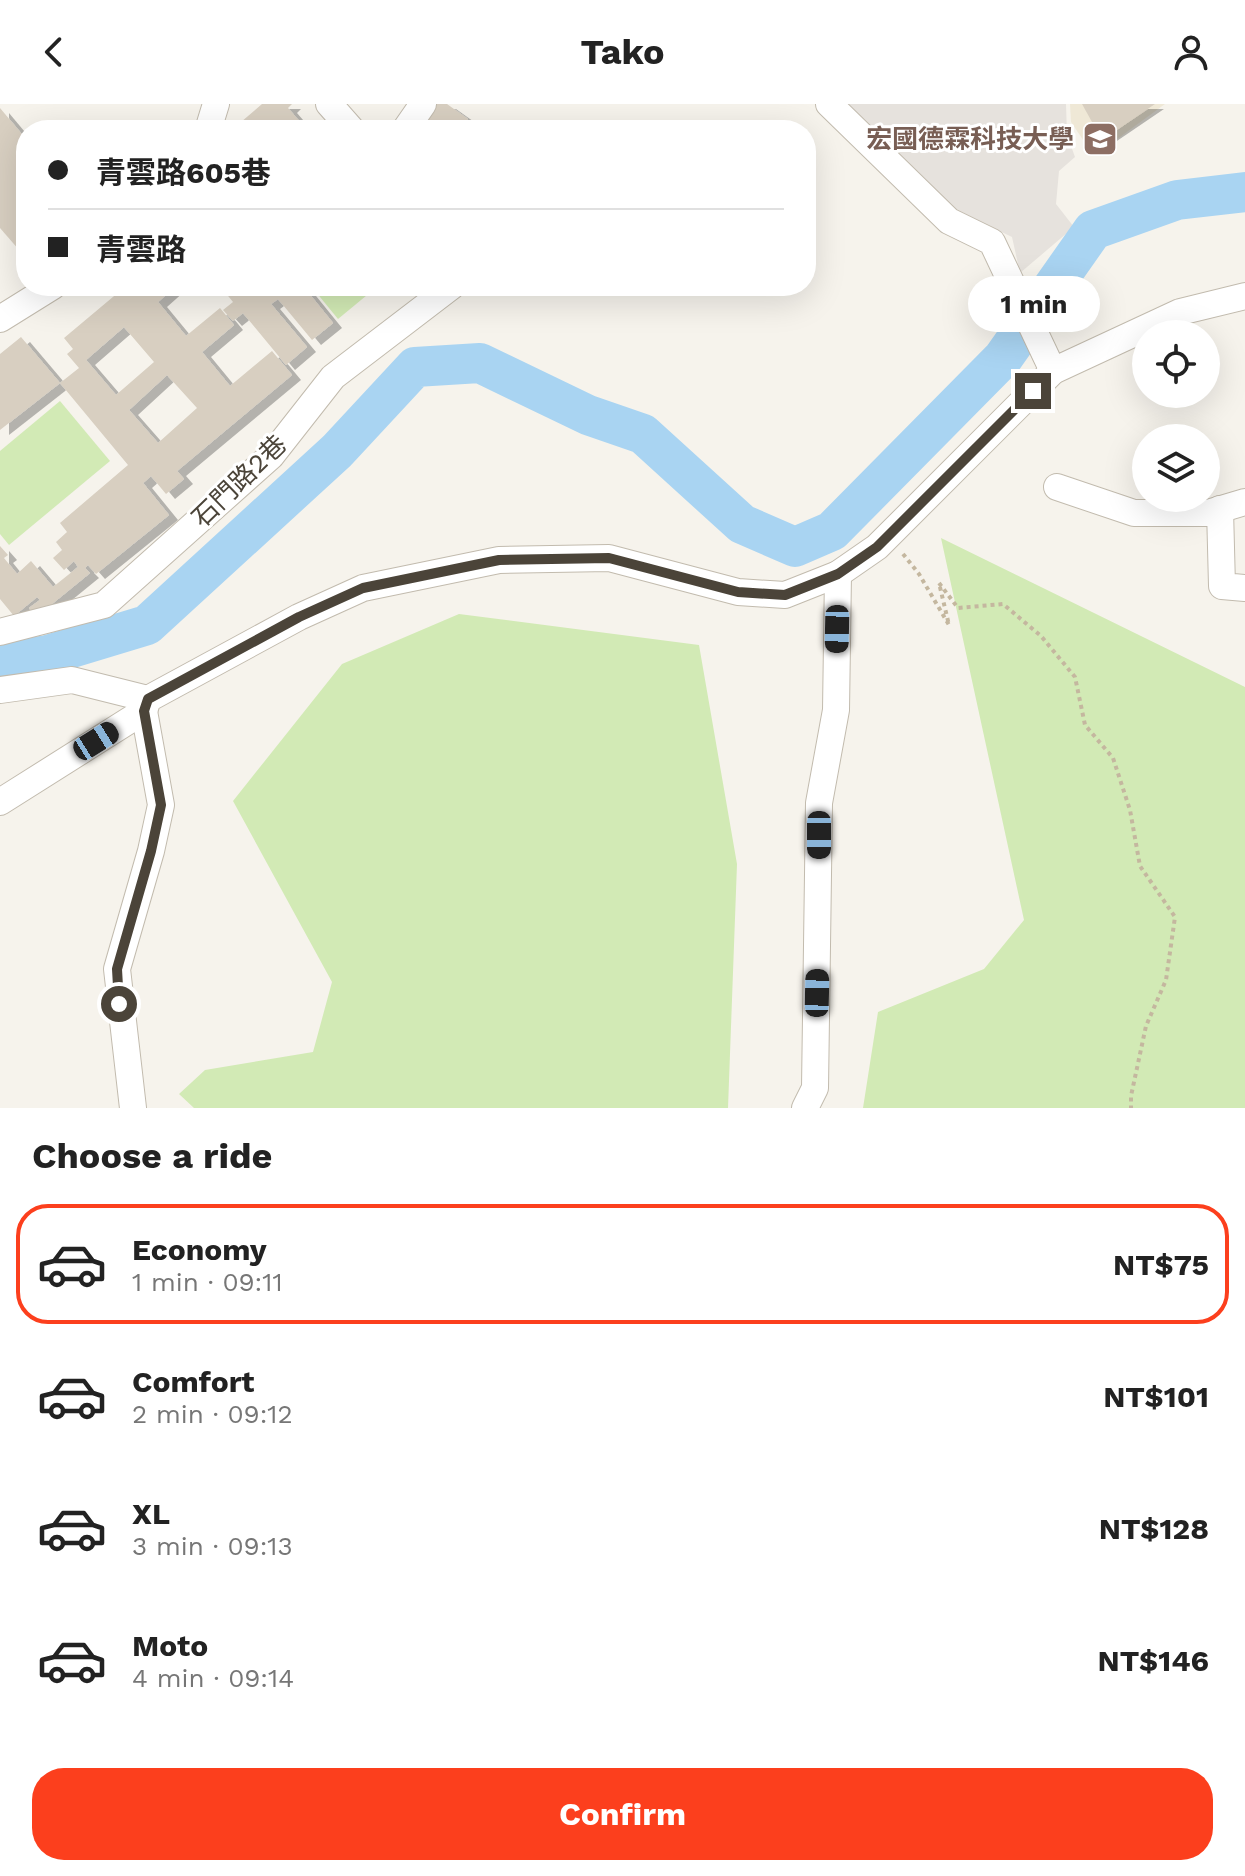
<!DOCTYPE html>
<html lang="en">
<head>
<meta charset="utf-8">
<style>
	body { margin:0; font-family:"Work Sans","Noto Sans TC",sans-serif; background:#f6f6f6; color:#222; height:100vh; display:flex; flex-direction:column; font-size:30px; white-space:nowrap }
	* { box-sizing:border-box; margin:0 }
	p { font-size:26px; color:#767676 }
	.icon { flex:none; width:44px; height:44px; fill:none; stroke:currentColor; stroke-width:2; stroke-linecap:round; stroke-linejoin:round }
	.map { position:relative; height:1004px; overflow:hidden }
	.panel { display:flex; flex-direction:column; background:#fff; flex:1 }
	.panel>* { flex:none }
	.guide { position:absolute; left:16px; top:16px; width:800px; height:176px; border-radius:32px; box-shadow:0 8px 32px #0002; display:grid; align-content:center; height:176px; padding:0 32px; background:#fff }
	.tools { position:absolute; left:1132px; top:216px; display:grid; gap:16px }
	.tools a { display:grid; place-items:center; width:88px; height:88px; border-radius:50%; background:#fff; box-shadow:0 8px 32px #0002; font-size:40px }
	.end { position:absolute; width:36px; height:36px; margin:-18px; border:10px solid #4b4439; background:#fff; box-shadow:0 0 0 4px #fff }
	.from { border-radius:50% }
	.bubble { position:absolute; height:56px; border-radius:28px; background:#fff; box-shadow:0 8px 32px #0002; font-size:26px; font-weight:700; line-height:56px; text-align:center }
	.car { position:absolute; width:24px; height:48px; margin:-24px -12px; border-radius:10px; box-shadow:0 0 6px 2px #0007; background:linear-gradient(#222 24%,#8ab4d8 0 40%,#222 0 76%,#8ab4d8 0 86%,#222 0) }
	.guide b { display:flex; align-items:center; gap:28px; height:76px; font-size:30px }
	.guide b+b { border-top:2px solid #e0e0e0 }
	.guide i { width:20px; height:20px; background:#222 }
	ul { padding:0; list-style:none }
	li { display:flex; align-items:center; gap:24px; height:120px; margin:0 16px 12px; padding:0 16px; border:4px solid transparent; border-radius:32px }
	li div { flex:1 }
	li b { display:block; font-size:30px }
	li em { font-style:normal; font-weight:700 }
	li.current { border-color:#fc3f1d }
	li>.icon { width:72px; height:72px; stroke-width:1.5 }
	h2 { padding:0 32px; font-size:36px; line-height:96px }
	.button { display:flex; gap:16px; margin-top:auto; padding:16px 32px }
	.button a { flex:1; height:92px; border-radius:32px; background:#fc3f1d; color:#fff; font-size:32px; font-weight:700; line-height:92px; text-align:center }
	header { display:flex; justify-content:space-between; align-items:center; height:104px; padding:0 32px; background:#fff; font-size:36px; font-weight:700 }
	.map>svg:first-child { display:block }
</style>
</head>
<body>
<header><svg class="icon" aria-label="back" viewBox="0 0 24 24"><path d="M15 5l-7 7 7 7"/></svg>Tako<svg class="icon" aria-label="person" viewBox="0 0 24 24"><circle cx="12" cy="8" r="4"/><path d="M4 21q1-7 8-7t8 7"/></svg></header>
<div class="map">
<svg width="1245" height="1004" viewBox="0 0 1245 1004">
	<defs>
		<filter id="shadow"><feDropShadow dx="9" dy="5" stdDeviation="0" flood-color="#0004"/></filter>
	</defs>
	<rect width="100%" height="100%" fill="#f6f3ec"/>
	<path fill="#e6e2dd" d="M846,0H1066L1067,31L1075,53L1059,67L1056,100L1074,123L1020,169L1012,133L945,101Z"/>
	<path fill="#efe8d6" d="M1070,0H1165L1094,52L1071,18Z"/>
	<g fill="#d2eab5">
		<path d="M311,182H378L338,215Z"/>
		<path d="M60,297L110,357L9,441L0,430V347Z"/>
		<path d="M941,434L1245,583V1004H863L878,908L984,865L1024,816Z"/>
		<path d="M459,510L699,541L737,760L728,1004H194L179,990L205,966L313,948L332,878L233,697L342,560Z"/>
	</g>
	<g fill="none" stroke-linecap="round" stroke-linejoin="round">
		<path stroke="#a9d4f2" stroke-width="40" d="M0,558L48,551L147,521L337,347L415,263L480,259L588,311L643,330L742,420L795,443L832,427L1003,254L1093,126L1177,96L1245,88"/>
	</g>
	<g fill="#d8cfc1" fill-rule="evenodd" filter="url(#shadow)">
		<path d="M262,0H292L288,4L307,26H248L241,18Z"/>
		<path d="M436,0H447L468,15L461,26H419Z"/>
		<path d="M1082,0H1155L1102,36Z"/>
		<path d="M0,4L26,35V154L0,124Z"/>
		<path d="M126,182H176L158,198L186,232L220,204L234,221L202,248L230,282L272,247L292,271L177,367L184,375L166,390L151,372L143,379L169,411L96,470L88,461L85,464L90,469L36,513L29,504L40,496L37,493L14,512L0,495V442L8,451L4,454L17,470L31,457L53,483L78,463L74,457L64,466L53,454L62,446L56,438L67,428L60,419L128,361L60,279L79,264L67,250L73,245L64,234ZM124,223L154,258L116,291L86,256ZM167,271L197,304L158,339L129,306Z"/>
		<path d="M220,182H303L333,219L312,236L278,195L271,200L307,243L286,261L243,209L233,217L223,206L233,198Z"/>
		<path d="M21,233L60,279L0,326V250Z"/>
	</g>
	<g fill="none" stroke-linecap="round" stroke-linejoin="round">
		<g stroke="#c2bbae" stroke-width="28">
			<g id="minor">
				<path d="M329,0L352,26"/>
				<path d="M829,0L949,117L992,138L1053,267"/>
				<path d="M208,26L216,0"/>
				<path d="M405,26L423,0"/>
				<path d="M0,215L53,182"/>
				<path d="M1057,383L1134,409H1208L1245,398"/>
				<path d="M1220,405L1222,482L1245,484"/>
				<path d="M0,528L104,501L271,352L333,273L452,182"/>
				<path d="M0,586L72,576L148,595"/>
				<path d="M0,698L144,607L148,595L299,513L363,484L499,456L609,454L738,488L785,491L838,470L877,443L1053,267L1180,208L1245,192"/>
				<path d="M133,1004L117,865L151,747L161,701L144,607"/>
				<path d="M805,1004L815,984L819,699L836,606L838,470"/>
			</g>
		</g>
		<path stroke="#c4b79f" stroke-width="4" stroke-dasharray="4 4" stroke-linecap="butt" d="M903,450L919,470L949,521L939,479L958,504L1003,500L1041,532L1075,573L1085,621L1113,654L1130,706L1140,762L1175,813L1166,876L1146,922L1131,992V1004"/>
		<use href="#minor" stroke="#fff" stroke-width="26"/>
	</g>
	<g fill="none" stroke-linecap="round" stroke-linejoin="round">
		<path stroke="#4b4439" stroke-width="10" d="M119,900L117,865L151,747L161,701L144,607L148,595L299,513L363,484L499,456L609,454L738,488L785,491L838,470L877,443L1033,287"/>
	</g>
	<defs>
		<g id="university-square" transform="scale(1.8)"><rect x="-9" y="-9" width="18" height="18" rx="4" fill="#8d6e63" stroke="#fff"/><path d="M0-5L7-2L0 1L-7-2ZM-4 1L0 2.5L4 1V4Q0 6-4 4Z" fill="#fff"/></g>
	</defs>
	<g fill-rule="evenodd">
		<use href="#university-square" x="1100" y="35"/>
	</g>
	<g text-anchor="middle" stroke-width="6" stroke-linejoin="round" paint-order="stroke">
		<g font-size="26" font-weight="bold" fill="#785e54" stroke="#fff" text-anchor="end">
			<text x="1074" y="44">宏國德霖科技大學</text>
		</g>
		<g font-size="26" fill="#4b4439" stroke="#fff">
			<text transform="translate(239 377) rotate(-44)" y="9">石門路2巷</text>
		</g>
	</g>
</svg>
<div class="tools">
<a><svg class="icon" aria-label="locate" viewBox="0 0 24 24"><circle cx="12" cy="12" r="6"/><path d="M12 2v4M12 18v4M2 12h4M18 12h4"/></svg></a>
<a><svg class="icon" aria-label="layers" viewBox="0 0 24 24"><path d="M12 4l9 5-9 5-9-5zM3 14l9 5 9-5"/></svg></a>
</div>
<i class="end from" style="left:119px;top:900px"></i>
<i class="end" style="left:1033px;top:287px"></i>
<div class="bubble" style="left:968px;top:172px;width:132px">1 min</div>
<i class="car" style="left:837px;top:525px;rotate:181deg"></i>
<i class="car" style="left:96px;top:637px;rotate:58deg"></i>
<i class="car" style="left:819px;top:731px;rotate:180deg"></i>
<i class="car" style="left:817px;top:889px;rotate:1deg"></i>
<div class="guide">
<b><i class="from"></i>青雲路605巷</b>
<b><i></i>青雲路</b>
</div>
</div>
<section class="panel">
<h2>Choose a ride</h2>
<ul>
<li class="current"><svg class="icon" aria-label="car" viewBox="0 0 24 24"><path d="M5 17H2v-5l4-1 3-4h7l3 4 3 1v5h-3M9 17h6M6 11h13"/><circle cx="7" cy="17" r="2"/><circle cx="17" cy="17" r="2"/></svg><div><b>Economy</b><p>1 min · 09:11</p></div><em>NT$75</em></li>
<li><svg class="icon" aria-label="car" viewBox="0 0 24 24"><path d="M5 17H2v-5l4-1 3-4h7l3 4 3 1v5h-3M9 17h6M6 11h13"/><circle cx="7" cy="17" r="2"/><circle cx="17" cy="17" r="2"/></svg><div><b>Comfort</b><p>2 min · 09:12</p></div><em>NT$101</em></li>
<li><svg class="icon" aria-label="car" viewBox="0 0 24 24"><path d="M5 17H2v-5l4-1 3-4h7l3 4 3 1v5h-3M9 17h6M6 11h13"/><circle cx="7" cy="17" r="2"/><circle cx="17" cy="17" r="2"/></svg><div><b>XL</b><p>3 min · 09:13</p></div><em>NT$128</em></li>
<li><svg class="icon" aria-label="car" viewBox="0 0 24 24"><path d="M5 17H2v-5l4-1 3-4h7l3 4 3 1v5h-3M9 17h6M6 11h13"/><circle cx="7" cy="17" r="2"/><circle cx="17" cy="17" r="2"/></svg><div><b>Moto</b><p>4 min · 09:14</p></div><em>NT$146</em></li>
</ul>
<div class="button"><a>Confirm</a></div>
</section>
</body>
</html>
